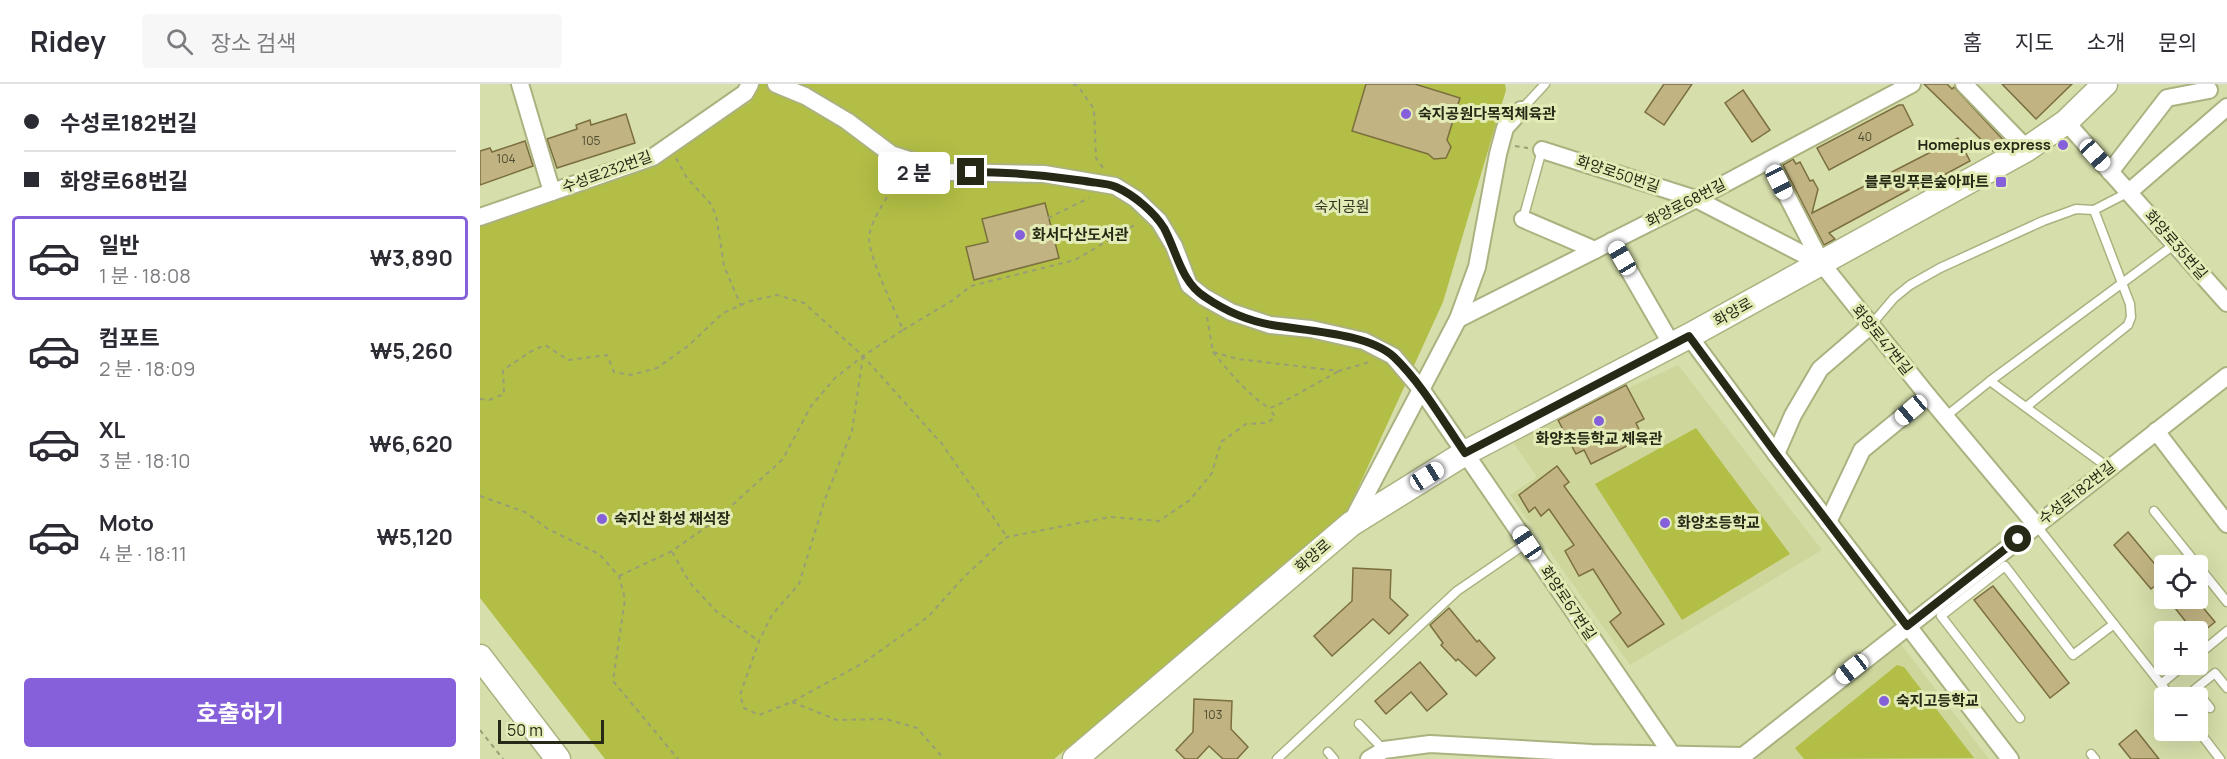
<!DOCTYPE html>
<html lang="ko">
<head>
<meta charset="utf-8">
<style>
	body { margin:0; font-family:Manrope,"Noto Sans KR",sans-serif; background:#f7f7f7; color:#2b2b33; height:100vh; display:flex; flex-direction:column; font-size:22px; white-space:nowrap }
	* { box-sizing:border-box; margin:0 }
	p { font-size:20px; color:#7c7c81 }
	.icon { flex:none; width:33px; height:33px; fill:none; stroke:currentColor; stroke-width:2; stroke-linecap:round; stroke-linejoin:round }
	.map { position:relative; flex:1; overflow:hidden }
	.details { display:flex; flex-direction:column; background:#fff; width:480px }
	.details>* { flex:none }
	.hud { display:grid; align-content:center; height:132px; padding:0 24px; background:#fff }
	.fabs { position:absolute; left:1674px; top:471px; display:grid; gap:12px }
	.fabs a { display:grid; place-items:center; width:54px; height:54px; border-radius:6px; background:#fff; box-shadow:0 6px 24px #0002; font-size:30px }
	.scale { position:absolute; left:18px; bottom:15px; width:106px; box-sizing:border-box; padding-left:6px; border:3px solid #262915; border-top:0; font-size:16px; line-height:21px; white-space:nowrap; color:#262915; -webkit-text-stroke:4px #e3ebb7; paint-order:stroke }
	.end { position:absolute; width:27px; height:27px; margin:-14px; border:8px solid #262915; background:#fff; box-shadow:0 0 0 3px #fff }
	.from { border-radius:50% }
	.bubble { position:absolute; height:42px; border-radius:6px; background:#fff; box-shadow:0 6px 24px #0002; font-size:20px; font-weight:700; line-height:42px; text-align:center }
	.car { position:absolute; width:18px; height:36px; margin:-18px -9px; border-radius:8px; box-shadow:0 0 4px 2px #0007; background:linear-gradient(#fff 24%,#345 0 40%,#fff 0 76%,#345 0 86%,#fff 0) }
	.hud b { display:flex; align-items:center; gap:21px; height:57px; font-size:22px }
	.hud b+b { border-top:2px solid #e1e1e2 }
	.hud i { width:15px; height:15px; background:#2b2b33 }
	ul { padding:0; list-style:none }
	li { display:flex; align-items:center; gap:18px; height:84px; margin:0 12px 9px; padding:0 12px; border:3px solid transparent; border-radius:6px }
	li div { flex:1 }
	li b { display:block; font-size:22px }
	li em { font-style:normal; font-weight:700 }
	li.on { border-color:#865fda }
	li>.icon { width:54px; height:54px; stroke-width:1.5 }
	.cta { display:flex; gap:12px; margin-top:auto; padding:12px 24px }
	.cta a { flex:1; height:69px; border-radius:6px; background:#865fda; color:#fff; font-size:24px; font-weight:700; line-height:69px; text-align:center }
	header { display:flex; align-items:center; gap:36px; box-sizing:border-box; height:84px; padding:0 30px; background:#fff; border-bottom:2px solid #e1e1e2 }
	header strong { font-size:28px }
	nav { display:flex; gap:33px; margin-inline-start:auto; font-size:21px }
	.search { width:420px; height:54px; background:#f7f7f7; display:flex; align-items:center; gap:15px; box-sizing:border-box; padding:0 21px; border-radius:6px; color:#7c7c81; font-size:22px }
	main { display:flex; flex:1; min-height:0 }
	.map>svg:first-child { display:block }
</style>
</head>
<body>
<header>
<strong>Ridey</strong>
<div class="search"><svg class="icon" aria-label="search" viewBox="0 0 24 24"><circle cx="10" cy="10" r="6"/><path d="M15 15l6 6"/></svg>장소 검색</div>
<nav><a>홈</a><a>지도</a><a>소개</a><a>문의</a></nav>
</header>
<main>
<section class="details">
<div class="hud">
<b><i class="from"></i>수성로182번길</b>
<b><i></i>화양로68번길</b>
</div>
<ul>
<li class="on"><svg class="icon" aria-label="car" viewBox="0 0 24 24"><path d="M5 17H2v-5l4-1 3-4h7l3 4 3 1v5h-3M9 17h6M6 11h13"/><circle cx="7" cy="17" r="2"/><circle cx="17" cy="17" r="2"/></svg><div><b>일반</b><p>1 분 · 18:08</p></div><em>₩3,890</em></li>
<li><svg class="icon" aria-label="car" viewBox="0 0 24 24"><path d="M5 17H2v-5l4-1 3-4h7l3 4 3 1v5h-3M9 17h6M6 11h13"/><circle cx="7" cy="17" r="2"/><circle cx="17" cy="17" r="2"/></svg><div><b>컴포트</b><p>2 분 · 18:09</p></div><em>₩5,260</em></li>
<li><svg class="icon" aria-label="car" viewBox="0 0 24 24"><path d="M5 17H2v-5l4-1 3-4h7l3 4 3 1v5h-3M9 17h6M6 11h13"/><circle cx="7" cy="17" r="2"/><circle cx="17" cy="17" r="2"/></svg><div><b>XL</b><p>3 분 · 18:10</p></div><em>₩6,620</em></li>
<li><svg class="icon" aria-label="car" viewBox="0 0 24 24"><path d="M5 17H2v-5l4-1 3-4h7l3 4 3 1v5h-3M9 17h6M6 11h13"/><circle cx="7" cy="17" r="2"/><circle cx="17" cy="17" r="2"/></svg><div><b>Moto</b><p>4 분 · 18:11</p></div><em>₩5,120</em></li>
</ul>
<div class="cta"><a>호출하기</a></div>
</section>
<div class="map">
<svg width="1747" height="675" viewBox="0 0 1747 675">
	<rect width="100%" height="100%" fill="#d6deab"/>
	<g fill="#ced69b">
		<path d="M1198,281L1342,466L1150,581L1030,411L1057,393L1033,358Z"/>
		<path d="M1420,559L1509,675H1267Z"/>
	</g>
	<g fill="#b2be45">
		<path d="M280,0H1025L1026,6L963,218L863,437L574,675H125L0,514V140L177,78L270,18Z"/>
		<path d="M1216,344L1310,470L1202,536L1115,400Z"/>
		<path d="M1417,581L1424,583L1494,674L1324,675L1315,664Z"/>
	</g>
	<g fill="#c1b482" stroke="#7b6e3f" stroke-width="1.5">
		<path d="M886,0H935L980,14L967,56L971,63L966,74L954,75L948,70L872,47Z"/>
		<path d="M1184,0H1212L1184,41L1165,28Z"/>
		<path d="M1444,0H1467L1472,5L1474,3L1527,60L1513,67Z"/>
		<path d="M1522,0H1592L1556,35Z"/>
		<path d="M1263,6L1290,46L1272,58L1245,19Z"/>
		<path d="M1419,21H1423L1433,41L1349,86L1337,64Z"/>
		<path d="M146,30L155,59L77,84L67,55L97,45L96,41L110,36L111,41Z"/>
		<path d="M1478,54L1490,77L1438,105L1436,102L1349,149L1355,155L1344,161L1303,81L1313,75L1316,80L1320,78L1330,97L1333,96L1338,105L1332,129Z"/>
		<path d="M45,57L53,82L0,101V67L10,64L12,68Z"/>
		<path d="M565,119L579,174L494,196L486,163L508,158L502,135Z"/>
		<path d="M1146,301L1164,335L1156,339L1163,354L1111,380L1104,366L1096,370L1078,336Z"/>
		<path d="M1077,382L1089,398L1084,402L1184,540L1148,563L1130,538L1141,529L1113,485L1099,492L1085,467L1094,461L1069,425L1061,432L1055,423L1049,428L1039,411Z"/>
		<path d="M1648,448L1684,491V512L1676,501L1671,505L1634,461Z"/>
		<path d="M873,484L911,486L910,514L928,531L909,550L893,535L852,572L834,552L872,517Z"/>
		<path d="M1513,502L1589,599L1570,614L1494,516Z"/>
		<path d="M1687,514H1715L1735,538L1718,552V548H1714Z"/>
		<path d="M969,524L997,558L999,556L1015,574L996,592L978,575L976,577L961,561L963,559L950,541Z"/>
		<path d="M940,578L967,610L947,627L931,608L906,630L895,617Z"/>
		<path d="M714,615L752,617L751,645L768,663L757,675H743L729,662L717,675H705L696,666L713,648Z"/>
		<path d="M1656,646L1679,675H1651L1639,660Z"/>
	</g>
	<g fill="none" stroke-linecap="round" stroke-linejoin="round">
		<g stroke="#abb280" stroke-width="11">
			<g id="lane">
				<path d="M1041,26L1065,0"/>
				<path d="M1043,135L1062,66"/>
				<path d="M1391,241L1414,214L1430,201L1460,184L1563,137L1596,125L1614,126"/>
				<path d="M1510,297L1695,160"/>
				<path d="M1546,323L1648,241L1651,233L1650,220L1614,126L1649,108"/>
				<path d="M1465,333L1510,297L1629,384"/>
				<path d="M1674,427L1747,518"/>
				<path d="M1556,441L1692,614"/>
				<path d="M1718,571L1747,547"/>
				<path d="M1681,600L1705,580"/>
				<path d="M1730,624L1715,605L1735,589L1747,604"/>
				<path d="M1540,634L1461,532L1525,482L1593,571L1634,540"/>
				<path d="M879,640L904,666"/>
				<path d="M1718,646L1740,675"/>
				<path d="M848,668L854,675"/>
				<path d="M1611,670L1615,675"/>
				<path d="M797,675L977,507L1047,459"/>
			</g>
		</g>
		<g stroke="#abb280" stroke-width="20">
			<g id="street">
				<path d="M40,0L72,108"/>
				<path d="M296,0L325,12L367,37L411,70L467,88L564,90L635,102L656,115L679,137L694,162L709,201L724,213L751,228L790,241L831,245L884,257L913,272L941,305L985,369L1191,669"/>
				<path d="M1484,0L1547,65"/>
				<path d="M1586,38L1747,219"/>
				<path d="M1062,66L1216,115L1342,180"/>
				<path d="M1289,77L1342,180L1448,312L1556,441"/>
				<path d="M1630,88L1687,14L1729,6"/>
				<path d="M1649,108L1747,23"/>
				<path d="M0,133L173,73L265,9L270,0"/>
				<path d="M1043,135L1115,166"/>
				<path d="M1132,157L1192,261"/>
				<path d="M978,235L1216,115L1432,0"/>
				<path d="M1209,252L1296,370L1530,675"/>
				<path d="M1676,347L1747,440"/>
				<path d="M1296,370L1313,331L1340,285L1390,242"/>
				<path d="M1348,438L1382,366L1448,312"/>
				<path d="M871,439L978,235L997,183L1018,70L1025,44L1041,26"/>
				<path d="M889,675L904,666L950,660L1112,669L1263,672L1747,292"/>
			</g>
		</g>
		<g stroke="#abb280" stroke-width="27">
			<g id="secondary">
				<path d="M0,573L78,675"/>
				<path d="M595,675L871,440L985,369L1209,252L1547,65L1586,38L1625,0"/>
			</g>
		</g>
		<g stroke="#989e76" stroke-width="2" stroke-dasharray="4.5 4.5" stroke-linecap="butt">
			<path d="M593,0L598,2L614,25L616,74L623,84"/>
			<path d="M1035,62L1048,64"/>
			<path d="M196,74L207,94L230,119L236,131L244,182L261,222"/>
			<path d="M568,134L609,114"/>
			<path d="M727,233L733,268L758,275L859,287L890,278"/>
			<path d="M423,246L473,216L491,202L595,176L658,139"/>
			<path d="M733,268C750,289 767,310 789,324L796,322L859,287"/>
			<path d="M383,272L372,347L345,415L319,500L292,531L279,557L260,611L264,624L279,631L312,618L383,579L448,533L483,494L527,453L630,433L679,437L710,416L732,389L741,358L766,340L787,339L795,333L789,324"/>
			<path d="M0,315L9,316L24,310L23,286L50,268L65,261L88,276L127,271L134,288L151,291L177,284L208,262L243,229L270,217L297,211L324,219L383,272L462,360L527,453"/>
			<path d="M0,412L45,428L68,445L119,470L139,492L145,515L133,597L198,675"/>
			<path d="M192,468L210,499L237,528L279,557"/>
			<path d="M139,492L192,467L235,437L303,375L331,322L355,294L383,272L423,246C414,224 390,175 389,155C389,136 413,105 423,89"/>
			<path d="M312,618L357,636L406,635L437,644L464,675"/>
			<path d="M0,646L23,675"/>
		</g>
		<use href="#lane" stroke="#fff" stroke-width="8"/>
		<use href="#street" stroke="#fff" stroke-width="16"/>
		<use href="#secondary" stroke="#fff" stroke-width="24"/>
	</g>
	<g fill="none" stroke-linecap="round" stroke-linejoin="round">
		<path stroke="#262915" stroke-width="8" d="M491,88C530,88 567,91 605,97C614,99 627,99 636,103C654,111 674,128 684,144C697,168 701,198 725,213C744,226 769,237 792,241C826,247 888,249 914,273C942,300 963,337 985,369L1209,252L1296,370L1427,542L1538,455"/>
	</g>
	<g fill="#865fda" stroke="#e3ebb7" stroke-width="2">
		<circle cx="926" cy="30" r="6"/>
		<circle cx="1583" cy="61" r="6"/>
		<rect x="1515" y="92" width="12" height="12" rx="3"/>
		<circle cx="540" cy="151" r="6"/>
		<circle cx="1119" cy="337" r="6"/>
		<circle cx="122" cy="435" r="6"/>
		<circle cx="1185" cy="439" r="6"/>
		<circle cx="1404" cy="617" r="6"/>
	</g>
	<g text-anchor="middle" stroke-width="6" stroke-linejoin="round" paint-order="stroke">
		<g font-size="12" fill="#4d4c30">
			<text x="1385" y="57">40</text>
			<text x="111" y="61">105</text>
			<text x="26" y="79">104</text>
			<text x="733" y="635">103</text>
		</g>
		<g font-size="15" font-weight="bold" fill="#262915" stroke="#e3ebb7" text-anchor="start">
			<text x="938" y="35">숙지공원다목적체육관</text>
			<text x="1571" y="66" text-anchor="end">Homeplus express</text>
			<text x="1509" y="103" text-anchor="end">블루밍푸른숲아파트</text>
			<text x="552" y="156">화서다산도서관</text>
			<text x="1119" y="360" text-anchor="middle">화양초등학교 체육관</text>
			<text x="134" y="440">숙지산 화성 채석장</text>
			<text x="1197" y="444">화양초등학교</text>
			<text x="1416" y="622">숙지고등학교</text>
		</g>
		<g font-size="15" fill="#262915" stroke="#e3ebb7">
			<text transform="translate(127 88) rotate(-20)" y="5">수성로232번길</text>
			<text transform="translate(1138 90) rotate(18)" y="5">화양로50번길</text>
			<text transform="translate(1206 119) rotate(-27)" y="5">화양로68번길</text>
			<text transform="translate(1696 161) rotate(49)" y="5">화양로35번길</text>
			<text transform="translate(1253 228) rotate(-29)" y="5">화양로</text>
			<text transform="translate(1402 256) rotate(51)" y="5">화양로47번길</text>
			<text transform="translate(1597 409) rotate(-38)" y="5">수성로182번길</text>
			<text transform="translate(833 472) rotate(-41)" y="5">화양로</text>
			<text transform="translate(1088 519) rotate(56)" y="5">화양로67번길</text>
		</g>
		<g font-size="15" fill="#32351e" stroke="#e3ebb7">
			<text x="862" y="128">숙지공원</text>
		</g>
	</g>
</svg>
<div class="fabs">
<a><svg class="icon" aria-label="locate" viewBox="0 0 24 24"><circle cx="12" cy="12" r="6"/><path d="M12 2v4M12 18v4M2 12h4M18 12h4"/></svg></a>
<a>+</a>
<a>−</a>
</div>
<div class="scale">50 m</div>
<i class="end from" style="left:1538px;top:455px"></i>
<i class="end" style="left:491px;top:88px"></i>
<div class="bubble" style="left:398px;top:68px;width:72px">2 분</div>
<i class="car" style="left:1615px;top:71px;rotate:138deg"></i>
<i class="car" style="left:1299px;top:98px;rotate:153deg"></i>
<i class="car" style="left:1142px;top:174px;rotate:330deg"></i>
<i class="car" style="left:1431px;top:326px;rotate:230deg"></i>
<i class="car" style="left:947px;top:392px;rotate:58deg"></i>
<i class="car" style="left:1047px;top:459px;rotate:326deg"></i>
<i class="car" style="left:1372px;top:585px;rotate:232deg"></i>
</div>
</main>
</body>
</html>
